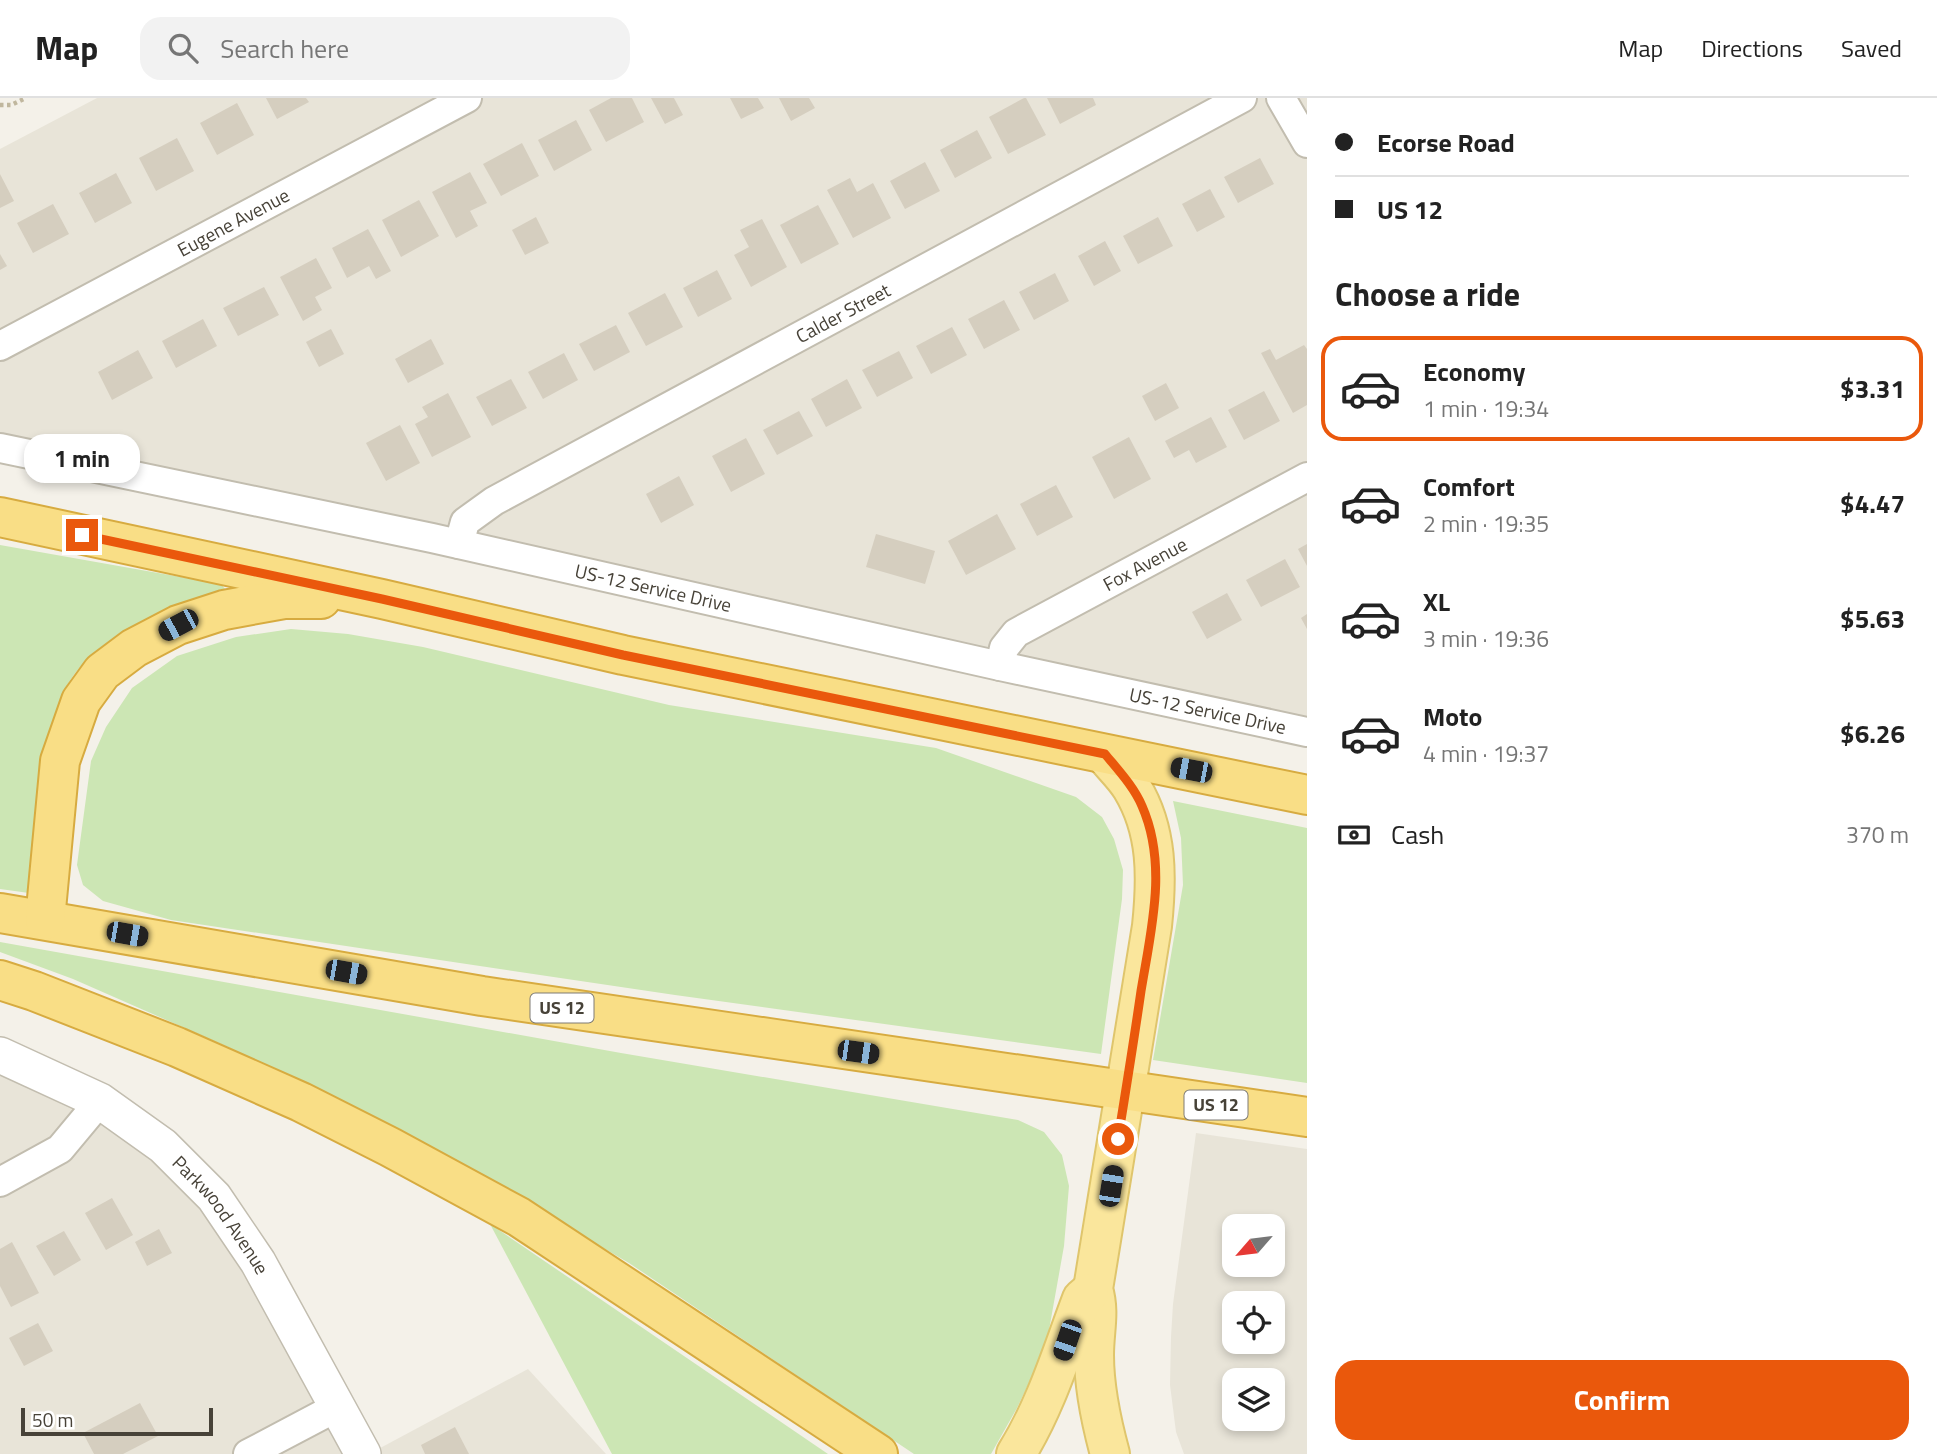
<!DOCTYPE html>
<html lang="en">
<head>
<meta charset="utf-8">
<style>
	body { margin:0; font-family:"Titillium Web",sans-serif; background:#f2f2f2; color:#222; height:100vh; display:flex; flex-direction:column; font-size:26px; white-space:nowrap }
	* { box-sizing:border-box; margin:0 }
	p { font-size:23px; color:#767676 }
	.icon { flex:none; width:38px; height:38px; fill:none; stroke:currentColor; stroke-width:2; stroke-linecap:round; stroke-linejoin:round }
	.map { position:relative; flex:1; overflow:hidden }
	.sheet { display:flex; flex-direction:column; background:#fff; width:630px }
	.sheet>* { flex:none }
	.top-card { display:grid; align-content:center; height:154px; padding:0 28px; background:#fff }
	.needle { width:46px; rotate:242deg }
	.buttons { position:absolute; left:1222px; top:1116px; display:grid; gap:14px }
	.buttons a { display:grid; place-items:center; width:63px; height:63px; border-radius:14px; background:#fff; box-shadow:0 4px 10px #0003; font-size:35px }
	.scale { position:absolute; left:21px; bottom:18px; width:192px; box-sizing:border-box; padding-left:7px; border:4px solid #474238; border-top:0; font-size:19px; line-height:24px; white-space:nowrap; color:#474238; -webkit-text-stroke:5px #fff; paint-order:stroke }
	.end { position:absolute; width:32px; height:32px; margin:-16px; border:9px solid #ea580c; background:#fff; box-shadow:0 0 0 4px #fff }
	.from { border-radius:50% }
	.bubble { position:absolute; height:49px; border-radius:21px; background:#fff; box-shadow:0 4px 10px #0003; font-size:23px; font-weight:700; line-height:49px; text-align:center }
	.car { position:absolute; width:21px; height:42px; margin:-21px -10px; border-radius:9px; box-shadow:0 0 5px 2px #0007; background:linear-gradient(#222 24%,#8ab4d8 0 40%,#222 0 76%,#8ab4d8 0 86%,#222 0) }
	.top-card b { display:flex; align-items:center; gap:24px; height:66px; font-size:26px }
	.top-card b+b { border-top:2px solid #e0e0e0 }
	.top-card i { width:18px; height:18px; background:#222 }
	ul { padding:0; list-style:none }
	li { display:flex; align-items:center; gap:21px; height:105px; margin:0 14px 10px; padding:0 14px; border:4px solid transparent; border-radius:21px }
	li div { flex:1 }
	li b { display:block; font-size:26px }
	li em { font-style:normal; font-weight:700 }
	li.on { border-color:#ea580c }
	li>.icon { width:63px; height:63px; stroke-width:1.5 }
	h2 { padding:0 28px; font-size:32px; line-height:84px }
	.pay { display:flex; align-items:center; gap:18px; height:77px; padding:0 28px; font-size:26px }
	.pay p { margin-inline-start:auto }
	.action { display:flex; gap:14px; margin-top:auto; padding:14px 28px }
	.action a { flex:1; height:80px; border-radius:21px; background:#ea580c; color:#fff; font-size:28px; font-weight:700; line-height:80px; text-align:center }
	header { display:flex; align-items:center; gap:42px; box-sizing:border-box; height:98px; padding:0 35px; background:#fff; border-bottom:2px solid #e0e0e0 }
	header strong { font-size:33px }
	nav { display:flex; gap:38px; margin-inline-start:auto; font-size:24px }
	.search { width:490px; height:63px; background:#f2f2f2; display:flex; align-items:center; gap:18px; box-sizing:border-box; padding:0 24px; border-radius:21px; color:#767676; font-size:26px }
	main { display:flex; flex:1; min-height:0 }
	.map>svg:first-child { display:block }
</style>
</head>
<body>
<header>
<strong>Map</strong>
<div class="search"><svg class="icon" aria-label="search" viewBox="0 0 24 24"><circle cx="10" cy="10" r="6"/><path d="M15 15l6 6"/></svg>Search here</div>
<nav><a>Map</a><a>Directions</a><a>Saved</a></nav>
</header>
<main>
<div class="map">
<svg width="1307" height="1356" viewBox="0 0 1307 1356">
	<rect width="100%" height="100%" fill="#f4f1e9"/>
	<g fill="#e8e4d8" fill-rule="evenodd">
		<path d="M97,0H1307V619L883,532L0,340V51Z"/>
		<path d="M0,974L66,1002L136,1047L172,1076L224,1139L345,1356H0Z"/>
		<path d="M1196,1035L1307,1051V1356H1184L1176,1334L1170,1287L1171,1239L1173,1206ZM1234,1129H1272V1167H1234ZM1234,1206H1272V1244H1234ZM1234,1283H1272V1321H1234Z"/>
		<path d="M528,1271L606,1356H369Z"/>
	</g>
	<g fill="#cce6b4">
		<path d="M0,447L209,484L221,486L225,491L223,496C173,512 117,528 81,568C38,614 35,734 29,795L0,791Z"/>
		<path d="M291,531L348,536L423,549L669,607L936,650L1076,699L1102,719L1114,741L1123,772L1122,801L1101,956L675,897L171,822L103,803L83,787L77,767L91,663L106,629L132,590L177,558L236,539Z"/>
		<path d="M1173,703L1307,730V985L1153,962L1183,787L1181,740Z"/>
		<path d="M0,844L621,955L1018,1022L1044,1034L1062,1057L1069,1088L1064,1148L1046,1249L1017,1310L991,1356H914L629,1165L463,1068L228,949L73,881L0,854Z"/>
		<path d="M490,1126L828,1356H612Z"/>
	</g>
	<g fill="#d5cebf">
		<path d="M266,0H306L309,4L277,21Z"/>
		<path d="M611,0H632L644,24L606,44L589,12Z"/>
		<path d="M651,0H674L683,17L665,26Z"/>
		<path d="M730,0H758L764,10L741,21Z"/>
		<path d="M779,0H809L815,10L791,23Z"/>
		<path d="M1024,0H1026L1046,37L1008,56L989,19Z"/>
		<path d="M1047,0H1093L1096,7L1060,26Z"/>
		<path d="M237,5L254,37L217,57L200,25Z"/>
		<path d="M576,22L592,52L554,73L538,42Z"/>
		<path d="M977,32L992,60L955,80L940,52Z"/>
		<path d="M177,40L194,73L156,93L139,60Z"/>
		<path d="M522,45L539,78L501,98L483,66Z"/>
		<path d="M1260,60L1274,86L1238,105L1224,79Z"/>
		<path d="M925,64L940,93L905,111L890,83Z"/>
		<path d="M470,74L487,105L470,113L478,128L456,140L432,94Z"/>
		<path d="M116,75L132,105L95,125L79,95Z"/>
		<path d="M0,76L14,103L0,110Z"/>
		<path d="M850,80L857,94L873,85L891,120L853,140L827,92Z"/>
		<path d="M1210,91L1225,119L1197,134L1182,106Z"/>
		<path d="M419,102L439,138L401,159L382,122Z"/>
		<path d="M53,106L69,136L33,155L17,125Z"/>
		<path d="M818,107L839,146L801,166L780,127Z"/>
		<path d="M536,119L549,145L525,157L512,132Z"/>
		<path d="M1158,119L1173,148L1138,166L1123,138Z"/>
		<path d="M762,121L787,169L751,189L734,157L749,149L740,132Z"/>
		<path d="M368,131L391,173L376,181L369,168L347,180L332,150Z"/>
		<path d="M1105,143L1121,173L1094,188L1078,158Z"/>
		<path d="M0,156L7,168L0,172Z"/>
		<path d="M316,160L332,190L315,199L322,212L303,223L280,179Z"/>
		<path d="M717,172L732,201L698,219L683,190Z"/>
		<path d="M1055,175L1069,203L1034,222L1019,194Z"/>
		<path d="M264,189L279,217L238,238L223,210Z"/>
		<path d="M665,195L683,229L646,248L628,215Z"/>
		<path d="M1004,202L1020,232L984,251L968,221Z"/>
		<path d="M203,221L217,248L176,270L162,243Z"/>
		<path d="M616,227L630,254L594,273L579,246Z"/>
		<path d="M952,229L967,257L931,276L916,248Z"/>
		<path d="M331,231L344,256L319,269L306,244Z"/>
		<path d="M431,241L444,266L408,285L395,261Z"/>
		<path d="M1304,247L1307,251V307L1293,315L1261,255L1270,251L1276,262Z"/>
		<path d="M138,252L153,280L112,302L98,274Z"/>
		<path d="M899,253L913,280L877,299L862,272Z"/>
		<path d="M564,255L578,282L543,301L528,274Z"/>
		<path d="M511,281L527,310L492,328L476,299Z"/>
		<path d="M847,281L862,310L826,329L811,301Z"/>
		<path d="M1166,285L1179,310L1155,323L1142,298Z"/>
		<path d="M1264,293L1280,323L1244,342L1228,312Z"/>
		<path d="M448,295L471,339L432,359L415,326L428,319L422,309Z"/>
		<path d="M799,313L813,338L777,357L763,332Z"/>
		<path d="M1211,319L1227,349L1196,365L1189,352L1174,360L1165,343Z"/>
		<path d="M400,327L420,365L386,383L366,345Z"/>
		<path d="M1129,339L1151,381L1114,401L1092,359Z"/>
		<path d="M746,340L765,376L731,394L712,358Z"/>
		<path d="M679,378L694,407L661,425L646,396Z"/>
		<path d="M1056,387L1073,419L1037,438L1020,406Z"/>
		<path d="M997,416L1016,451L966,477L948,443Z"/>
		<path d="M876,436L935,453L925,486L866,469Z"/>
		<path d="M1307,446V468L1298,451Z"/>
		<path d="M1285,461L1300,489L1261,509L1246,482Z"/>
		<path d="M1227,495L1242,522L1207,541L1192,514Z"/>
		<path d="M1307,516V531L1301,520Z"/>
		<path d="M112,1100L133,1137L106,1152L85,1115Z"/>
		<path d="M159,1131L172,1155L147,1168L135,1144Z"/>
		<path d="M64,1133L81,1162L54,1178L36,1148Z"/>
		<path d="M12,1144L39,1195L11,1209L0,1188V1151Z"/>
		<path d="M38,1225L53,1253L24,1268L9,1240Z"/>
		<path d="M140,1305L158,1338L123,1356H94L83,1335Z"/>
		<path d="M455,1329L469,1356H425L421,1347Z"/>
	</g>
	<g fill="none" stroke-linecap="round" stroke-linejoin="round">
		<g stroke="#c2bdaf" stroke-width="32">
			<g id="minor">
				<path d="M1281,0L1307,45"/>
				<path id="s1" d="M0,248L467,0"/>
				<path id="s2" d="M0,350L432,440L1000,568L1307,634"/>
				<path id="s3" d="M459,446L465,424L494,403L1242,0"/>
				<path id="s4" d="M1000,568L1004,550L1016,535L1307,379"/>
				<path d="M0,1084L60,1051L100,1003"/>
				<path d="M248,1356L337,1309"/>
			</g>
		</g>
		<g stroke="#c2bdaf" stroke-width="38">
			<g id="tertiary">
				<path id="s5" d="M0,957L100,1003L163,1048L214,1099L258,1164L363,1356"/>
			</g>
		</g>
		<g stroke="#dfc56c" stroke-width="42">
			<g id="primary">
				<path d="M1105,657C1114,668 1125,678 1132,690C1158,733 1157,780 1152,828L1093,1191C1100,1215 1094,1232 1094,1257C1094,1291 1101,1323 1110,1356"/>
				<path d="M1016,1356C1046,1308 1062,1254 1082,1201L1089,1195"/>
			</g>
		</g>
		<g stroke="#d7ab40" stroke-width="42">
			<g id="trunk">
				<path d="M0,419L382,501L623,557L1307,697"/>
				<path d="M0,815L482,898L1307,1019"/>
				<path d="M45,822L60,663L81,603L102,574L134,550L178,527L224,512L284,501H321"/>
				<path d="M0,882L34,893L177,949L301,1004L390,1049L519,1119L878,1356"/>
			</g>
		</g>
		<path stroke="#c0b79e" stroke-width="4.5" stroke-dasharray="3.5 3.5" stroke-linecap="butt" d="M0,7H11L26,0"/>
		<use href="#minor" stroke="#fff" stroke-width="28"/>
		<use href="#tertiary" stroke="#fff" stroke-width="35"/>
		<use href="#primary" stroke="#fae69c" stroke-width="38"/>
		<use href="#trunk" stroke="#f9de86" stroke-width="38"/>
	</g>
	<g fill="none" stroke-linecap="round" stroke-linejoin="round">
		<path stroke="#ea580c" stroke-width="9" d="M82,437L382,501L623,557L1105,656C1119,673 1134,689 1142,708C1168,767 1151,832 1141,893C1134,942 1126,991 1118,1041"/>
	</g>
	<g text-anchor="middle" stroke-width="7" stroke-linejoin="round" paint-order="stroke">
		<g fill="#fff" stroke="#7e7b74" stroke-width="2">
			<rect x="530.5" y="895.5" width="63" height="29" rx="5"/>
			<rect x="1184.5" y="992.5" width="63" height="29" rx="5"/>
		</g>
		<g font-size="18" font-weight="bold" fill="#474238">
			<text x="562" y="916">US 12</text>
			<text x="1216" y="1013">US 12</text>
		</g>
		<g font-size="19" fill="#474238" stroke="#fff">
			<text dy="7" stroke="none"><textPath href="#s1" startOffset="264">Eugene Avenue</textPath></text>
			<text dy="7" stroke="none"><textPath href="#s3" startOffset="455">Calder Street</textPath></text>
			<text dy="7" stroke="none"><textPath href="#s4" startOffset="184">Fox Avenue</textPath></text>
			<text dy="7" stroke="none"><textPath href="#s2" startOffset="668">US-12 Service Drive</textPath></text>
			<text dy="7" stroke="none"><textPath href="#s2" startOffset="1236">US-12 Service Drive</textPath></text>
			<text dy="7" stroke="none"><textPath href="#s5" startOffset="278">Parkwood Avenue</textPath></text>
		</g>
	</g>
</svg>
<div class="buttons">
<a><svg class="needle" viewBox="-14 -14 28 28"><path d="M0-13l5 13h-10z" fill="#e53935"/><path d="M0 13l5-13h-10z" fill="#767676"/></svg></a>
<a><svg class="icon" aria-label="locate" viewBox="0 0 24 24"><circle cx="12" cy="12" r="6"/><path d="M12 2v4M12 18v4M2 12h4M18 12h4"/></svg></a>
<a><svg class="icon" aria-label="layers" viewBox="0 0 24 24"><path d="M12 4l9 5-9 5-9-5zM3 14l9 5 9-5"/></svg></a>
</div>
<div class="scale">50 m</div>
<i class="end from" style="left:1118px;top:1041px"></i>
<i class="end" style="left:82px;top:437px"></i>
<div class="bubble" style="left:24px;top:336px;width:116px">1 min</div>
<i class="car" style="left:178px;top:527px;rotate:242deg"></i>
<i class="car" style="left:1191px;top:672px;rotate:281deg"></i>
<i class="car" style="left:127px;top:836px;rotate:100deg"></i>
<i class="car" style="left:346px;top:874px;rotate:100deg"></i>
<i class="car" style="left:858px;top:954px;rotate:98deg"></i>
<i class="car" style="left:1111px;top:1088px;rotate:9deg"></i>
<i class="car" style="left:1067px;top:1242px;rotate:199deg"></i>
</div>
<section class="sheet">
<div class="top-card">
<b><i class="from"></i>Ecorse Road</b>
<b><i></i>US 12</b>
</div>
<h2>Choose a ride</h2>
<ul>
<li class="on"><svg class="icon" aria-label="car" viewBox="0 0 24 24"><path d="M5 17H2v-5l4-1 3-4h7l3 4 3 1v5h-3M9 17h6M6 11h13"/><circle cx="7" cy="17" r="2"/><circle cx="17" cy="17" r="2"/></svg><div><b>Economy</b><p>1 min · 19:34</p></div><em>$3.31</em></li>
<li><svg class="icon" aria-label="car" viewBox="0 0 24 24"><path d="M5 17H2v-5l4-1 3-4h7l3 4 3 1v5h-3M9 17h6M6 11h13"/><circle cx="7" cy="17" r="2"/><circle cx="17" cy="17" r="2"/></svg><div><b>Comfort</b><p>2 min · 19:35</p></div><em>$4.47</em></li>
<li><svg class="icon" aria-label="car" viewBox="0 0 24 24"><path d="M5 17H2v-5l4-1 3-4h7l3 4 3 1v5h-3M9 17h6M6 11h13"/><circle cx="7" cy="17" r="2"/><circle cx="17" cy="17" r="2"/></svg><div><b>XL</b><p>3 min · 19:36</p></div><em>$5.63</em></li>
<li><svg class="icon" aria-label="car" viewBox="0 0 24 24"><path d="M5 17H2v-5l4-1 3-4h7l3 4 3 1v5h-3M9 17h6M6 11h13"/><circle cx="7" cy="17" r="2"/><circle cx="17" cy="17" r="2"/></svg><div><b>Moto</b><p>4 min · 19:37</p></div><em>$6.26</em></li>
</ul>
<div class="pay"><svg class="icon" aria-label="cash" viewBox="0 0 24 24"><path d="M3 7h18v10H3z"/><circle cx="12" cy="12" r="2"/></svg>Cash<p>370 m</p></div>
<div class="action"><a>Confirm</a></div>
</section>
</main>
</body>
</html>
